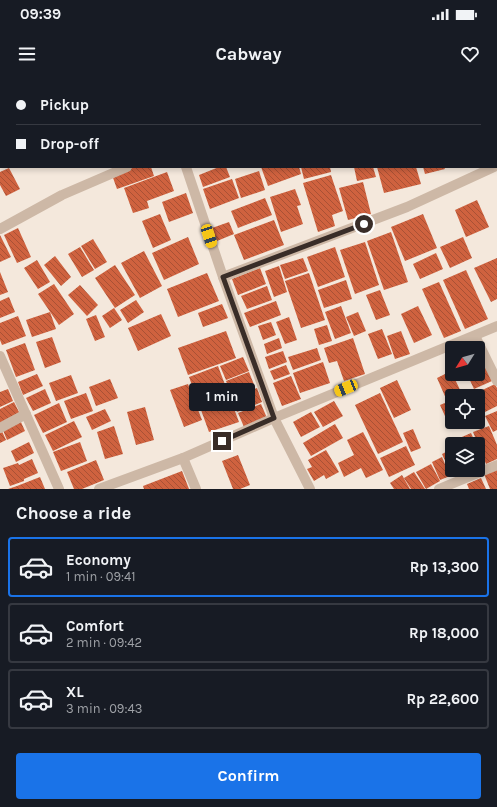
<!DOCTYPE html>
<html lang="en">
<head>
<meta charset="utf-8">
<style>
	body { margin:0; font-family:Karla,sans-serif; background:#20242c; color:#f1f3f6; height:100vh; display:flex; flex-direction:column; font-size:15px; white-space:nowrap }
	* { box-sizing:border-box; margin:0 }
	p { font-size:13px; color:#9ea1a6 }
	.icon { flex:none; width:22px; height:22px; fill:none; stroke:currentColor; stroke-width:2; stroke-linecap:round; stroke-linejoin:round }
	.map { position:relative; height:409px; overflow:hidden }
	.details { display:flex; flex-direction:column; background:#171b24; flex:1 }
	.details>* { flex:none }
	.hud { position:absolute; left:0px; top:0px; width:497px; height:88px; box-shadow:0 2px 6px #0003; display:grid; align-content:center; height:88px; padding:0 16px; background:#171b24 }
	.needle { width:26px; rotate:233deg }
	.buttons { position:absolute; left:445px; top:261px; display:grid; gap:8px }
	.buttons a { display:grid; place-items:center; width:40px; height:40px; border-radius:4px; background:#171b24; box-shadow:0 2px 6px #0003; font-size:20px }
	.end { position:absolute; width:18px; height:18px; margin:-9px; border:5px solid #392d28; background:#fff; box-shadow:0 0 0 2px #fff }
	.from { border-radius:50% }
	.bubble { position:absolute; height:28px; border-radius:4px; background:#171b24; box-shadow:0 2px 6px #0003; font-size:13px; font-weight:700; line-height:28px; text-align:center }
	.car { position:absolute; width:12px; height:24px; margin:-12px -6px; border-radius:5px; box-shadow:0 0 3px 1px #0007; background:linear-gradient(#f5c518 24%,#345 0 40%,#f5c518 0 76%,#345 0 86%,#f5c518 0) }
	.hud b { display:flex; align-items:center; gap:14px; height:38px; font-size:15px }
	.hud b+b { border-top:1px solid #363941 }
	.hud i { width:10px; height:10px; background:#f1f3f6 }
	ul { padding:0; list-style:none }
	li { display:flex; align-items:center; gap:12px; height:60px; margin:0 8px 6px; padding:0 8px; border:2px solid #363941; border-radius:4px }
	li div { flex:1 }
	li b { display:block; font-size:15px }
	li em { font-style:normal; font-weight:700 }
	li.active { border-color:#1a73e8 }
	li>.icon { width:36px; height:36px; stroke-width:1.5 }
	h2 { padding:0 16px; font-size:18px; line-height:48px }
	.cta { display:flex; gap:8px; margin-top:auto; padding:8px 16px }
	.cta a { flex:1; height:46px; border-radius:4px; background:#1a73e8; color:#fff; font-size:16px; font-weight:700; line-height:46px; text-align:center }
	.status { display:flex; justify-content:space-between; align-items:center; height:28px; padding:0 20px; background:#171b24; direction:ltr }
	.status svg { height:11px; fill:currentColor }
	header { display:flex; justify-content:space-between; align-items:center; height:52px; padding:0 16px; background:#171b24; font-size:18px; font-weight:700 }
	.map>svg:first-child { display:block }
</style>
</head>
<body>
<div class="status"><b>09:39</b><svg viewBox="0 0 49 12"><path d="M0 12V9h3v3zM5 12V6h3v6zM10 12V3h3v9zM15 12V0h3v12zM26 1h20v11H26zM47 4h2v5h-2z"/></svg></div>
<header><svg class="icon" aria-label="menu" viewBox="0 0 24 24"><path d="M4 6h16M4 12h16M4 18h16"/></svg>Cabway<svg class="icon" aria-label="heart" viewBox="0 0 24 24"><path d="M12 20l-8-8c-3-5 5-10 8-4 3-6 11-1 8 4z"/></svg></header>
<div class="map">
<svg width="497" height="409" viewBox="0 0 497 409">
	<defs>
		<pattern id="building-back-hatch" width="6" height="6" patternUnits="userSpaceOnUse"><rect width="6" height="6" fill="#cf623f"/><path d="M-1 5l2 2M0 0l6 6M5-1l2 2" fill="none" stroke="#a95135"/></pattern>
	</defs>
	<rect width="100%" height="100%" fill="#f4e8dc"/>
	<g fill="url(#building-back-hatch)">
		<path d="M134,87H151L154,96L117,109L112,95Z"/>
		<path d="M219,87H226L230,97L203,107L199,95Z"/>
		<path d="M261,87H299L301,94L268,106Z"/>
		<path d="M301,87H330L331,92L304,99Z"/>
		<path d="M354,87H373L376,97L357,101Z"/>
		<path d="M377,87H416L421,104L384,113Z"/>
		<path d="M423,87H444L445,89L425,94Z"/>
		<path d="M9,88L20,109L6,116L0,105V92Z"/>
		<path d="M259,91L265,110L241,118L235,99Z"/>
		<path d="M167,92L174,111L147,121L149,128L133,133L124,108Z"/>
		<path d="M331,95L343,131L332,135L335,146L318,152L303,103Z"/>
		<path d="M232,99L239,118L210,129L203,109Z"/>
		<path d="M363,102L371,134L348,140L339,108Z"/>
		<path d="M295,109L301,125L297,126L303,144L281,152L270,117Z"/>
		<path d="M186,113L193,133L169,142L162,122Z"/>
		<path d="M265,118L272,135L238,148L231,131Z"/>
		<path d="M477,120L489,147L466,157L455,130Z"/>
		<path d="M160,134L171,160L153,168L142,141Z"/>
		<path d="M423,134L437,168L405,181L391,147Z"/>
		<path d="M274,140L284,165L244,180L234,155Z"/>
		<path d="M229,142L234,154L217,161L212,148Z"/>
		<path d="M18,148L31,177L17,183L4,155Z"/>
		<path d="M391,152L408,202L384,210L367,161Z"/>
		<path d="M0,155L11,177L0,182Z"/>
		<path d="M188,157L199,184L164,200L152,173Z"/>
		<path d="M463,157L472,178L450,188L440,167Z"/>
		<path d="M93,159L107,182L95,189L81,166Z"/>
		<path d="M365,162L379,205L355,214L340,170Z"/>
		<path d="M80,167L94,190L82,197L68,174Z"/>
		<path d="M335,167L345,197L318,207L307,177Z"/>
		<path d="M144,171L162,206L140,218L121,183Z"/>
		<path d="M436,173L443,189L420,199L413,184Z"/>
		<path d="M55,176L71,197L61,206L44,185Z"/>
		<path d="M303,178L308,191L285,199L280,185Z"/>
		<path d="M497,178V219L491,222L474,188Z"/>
		<path d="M37,180L50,202L38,209L24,188Z"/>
		<path d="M115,185L135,215L115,228L95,198Z"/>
		<path d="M279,186L287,212L274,217L265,191Z"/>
		<path d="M260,188L266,204L238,215L232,199Z"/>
		<path d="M466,190L488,239L465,249L443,200Z"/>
		<path d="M0,192L8,212L0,215Z"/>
		<path d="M207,193L219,221L178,237L167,209Z"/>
		<path d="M309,193L325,240L301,248L285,201Z"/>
		<path d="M346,200L352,219L324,228L318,210Z"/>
		<path d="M439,202L461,251L444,258L422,209Z"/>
		<path d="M54,204L74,234L59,245L38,214Z"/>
		<path d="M80,205L98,225L87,236L68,215Z"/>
		<path d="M267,206L272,220L247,229L241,216Z"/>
		<path d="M380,210L390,235L376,240L366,215Z"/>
		<path d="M9,217L15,232L0,238V221Z"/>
		<path d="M136,220L144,232L128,243L120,230Z"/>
		<path d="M276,221L281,235L250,247L244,233Z"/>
		<path d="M222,224L228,238L203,247L198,233Z"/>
		<path d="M341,226L351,253L335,259L325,232Z"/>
		<path d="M418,226L432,255L414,263L401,234Z"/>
		<path d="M114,228L122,240L110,248L102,236Z"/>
		<path d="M50,232L56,249L32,257L26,240Z"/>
		<path d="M358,232L366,251L354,256L346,237Z"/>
		<path d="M161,234L171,256L138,271L128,248Z"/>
		<path d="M96,235L105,257L95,261L86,239Z"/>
		<path d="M18,236L26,256L2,265L0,260V243Z"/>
		<path d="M289,237L297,260L285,264L276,242Z"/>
		<path d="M271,242L276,255L263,260L258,246Z"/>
		<path d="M327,245L332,261L319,265L314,249Z"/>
		<path d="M382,249L392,274L378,279L368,254Z"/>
		<path d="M226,251L236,278L188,295L178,268Z"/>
		<path d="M401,251L410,274L395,279L387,256Z"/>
		<path d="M52,257L61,282L45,288L36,262Z"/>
		<path d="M279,258L282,268L267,274L264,264Z"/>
		<path d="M353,258L365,294L344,301L337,281L329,283L324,268Z"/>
		<path d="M25,263L35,290L16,297L6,270Z"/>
		<path d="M317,268L321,280L293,290L288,277Z"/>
		<path d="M283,271L287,282L269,289L265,277Z"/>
		<path d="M243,277L249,291L226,300L220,286Z"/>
		<path d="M482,279L492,301L474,309L467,294H478V281Z"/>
		<path d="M323,282L330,303L300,313L293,293Z"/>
		<path d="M286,285L290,294L274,300L270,291Z"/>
		<path d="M218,286L239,342L209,352L189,297Z"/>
		<path d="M451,291L462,314L457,316H452V318L447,321L437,298Z"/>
		<path d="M249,292L255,307L232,316L226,301Z"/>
		<path d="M37,294L43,306L23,315L18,302Z"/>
		<path d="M71,295L78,313L56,321L49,303Z"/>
		<path d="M291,296L301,319L282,326L273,303Z"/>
		<path d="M110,299L118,318L96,326L89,307Z"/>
		<path d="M397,300L411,330L394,338L380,308Z"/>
		<path d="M188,304L202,340L184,347L170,310Z"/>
		<path d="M495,304L497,308V326L483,333L478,323V316H475L474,314Z"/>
		<path d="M257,308L262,322L237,332L232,317Z"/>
		<path d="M8,309L13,321L0,327V312Z"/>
		<path d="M45,309L51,323L33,331L26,318Z"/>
		<path d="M86,313L93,331L71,339L64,321Z"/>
		<path d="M380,313L403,362L378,374L355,325Z"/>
		<path d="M452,320V342H457L449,345L440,325Z"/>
		<path d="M334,321L343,336L323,347L314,332Z"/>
		<path d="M14,322L20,334L0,344V329Z"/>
		<path d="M59,323L67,342L43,353L34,335Z"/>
		<path d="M261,324L267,338L244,347L238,333Z"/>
		<path d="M145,327L154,360L136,365L127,332Z"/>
		<path d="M105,329L111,341L92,350L86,337Z"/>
		<path d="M497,331V350L493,352L485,336Z"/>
		<path d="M311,332L320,347L301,357L293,342Z"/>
		<path d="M20,340L25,351L7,360L2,348Z"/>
		<path d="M74,341L82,357L53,371L45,355Z"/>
		<path d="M335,344L343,358L311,376L303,363Z"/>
		<path d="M114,346L123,374L105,379L97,352Z"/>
		<path d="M489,346L497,365V379L486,384L473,352Z"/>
		<path d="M0,347L6,360L0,363Z"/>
		<path d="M413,349L421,368L411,372L403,353Z"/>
		<path d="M363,352L383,390L366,398L361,388L344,397L338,383L354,375L347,360Z"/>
		<path d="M471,353L476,364H457L455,360Z"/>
		<path d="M29,362L34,373L16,382L11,371Z"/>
		<path d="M80,362L87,381L61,391L53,372Z"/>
		<path d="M406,366L415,385L389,397L380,378Z"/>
		<path d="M478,368L484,383L478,385Z"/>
		<path d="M452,369V390H466L452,396L442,374Z"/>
		<path d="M326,370L339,392L326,399L324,395L314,401L307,389L312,387L308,380Z"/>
		<path d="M238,375L250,405L240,409H233L222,381Z"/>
		<path d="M442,377L450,396L440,400L432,382Z"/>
		<path d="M32,379L38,393L24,399V401L10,406L3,388L18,383L19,385Z"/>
		<path d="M96,380L104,400L82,409H74L67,392Z"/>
		<path d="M431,384L440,401L426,409L416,392Z"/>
		<path d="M497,389V409H490L484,394Z"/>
		<path d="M182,391L189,409H144L143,406Z"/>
		<path d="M414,392L425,409H411L404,398Z"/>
		<path d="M402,395L410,409H394L390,403Z"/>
		<path d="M40,397L45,409H8L17,406Z"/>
		<path d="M481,398L486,409H469L467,404Z"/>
	</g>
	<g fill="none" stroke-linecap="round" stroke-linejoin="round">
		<g stroke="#cdb8a6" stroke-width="10">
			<path d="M148,0L149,1"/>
			<path d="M380,1L383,0"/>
			<path d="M186,87L223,197L274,338L310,409"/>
			<path d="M0,149L62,115L127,87"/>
			<path d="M223,197L407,127L494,87"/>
			<path d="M475,256L497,301"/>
			<path d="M0,276L59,409"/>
			<path d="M0,348L26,334"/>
			<path d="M183,378L196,409"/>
			<path d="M99,409L183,378L274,338L497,246"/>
			<path d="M439,409L497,385"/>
		</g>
	</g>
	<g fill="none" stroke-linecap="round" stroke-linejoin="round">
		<path stroke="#392d28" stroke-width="5" d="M222,361L274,338L223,197L364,144"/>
	</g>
</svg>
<div class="buttons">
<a><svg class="needle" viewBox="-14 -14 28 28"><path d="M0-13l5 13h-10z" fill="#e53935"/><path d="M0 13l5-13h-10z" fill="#9ea1a6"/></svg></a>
<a><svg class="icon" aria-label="locate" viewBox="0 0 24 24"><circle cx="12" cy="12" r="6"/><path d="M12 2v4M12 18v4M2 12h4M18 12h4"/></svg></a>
<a><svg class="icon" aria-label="layers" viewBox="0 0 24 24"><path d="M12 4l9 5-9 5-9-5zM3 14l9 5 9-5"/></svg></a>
</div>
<i class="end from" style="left:364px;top:144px"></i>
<i class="end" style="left:222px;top:361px"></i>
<div class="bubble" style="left:189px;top:303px;width:66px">1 min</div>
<i class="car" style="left:209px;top:156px;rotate:162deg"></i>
<i class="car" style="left:346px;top:308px;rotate:248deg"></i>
<div class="hud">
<b><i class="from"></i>Pickup</b>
<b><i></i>Drop-off</b>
</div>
</div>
<section class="details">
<h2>Choose a ride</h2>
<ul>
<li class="active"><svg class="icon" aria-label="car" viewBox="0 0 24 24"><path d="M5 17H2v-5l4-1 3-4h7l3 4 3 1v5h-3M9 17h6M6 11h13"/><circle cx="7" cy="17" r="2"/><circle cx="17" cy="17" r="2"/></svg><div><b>Economy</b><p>1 min · 09:41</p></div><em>Rp 13,300</em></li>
<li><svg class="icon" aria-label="car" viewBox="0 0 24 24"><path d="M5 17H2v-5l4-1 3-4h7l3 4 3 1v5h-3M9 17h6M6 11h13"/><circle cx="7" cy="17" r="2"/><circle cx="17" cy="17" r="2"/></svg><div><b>Comfort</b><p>2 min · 09:42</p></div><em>Rp 18,000</em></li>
<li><svg class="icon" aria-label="car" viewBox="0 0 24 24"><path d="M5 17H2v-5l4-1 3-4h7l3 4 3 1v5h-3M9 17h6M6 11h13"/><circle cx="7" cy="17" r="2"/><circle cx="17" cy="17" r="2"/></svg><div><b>XL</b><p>3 min · 09:43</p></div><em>Rp 22,600</em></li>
</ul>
<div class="cta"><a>Confirm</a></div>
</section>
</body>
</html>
